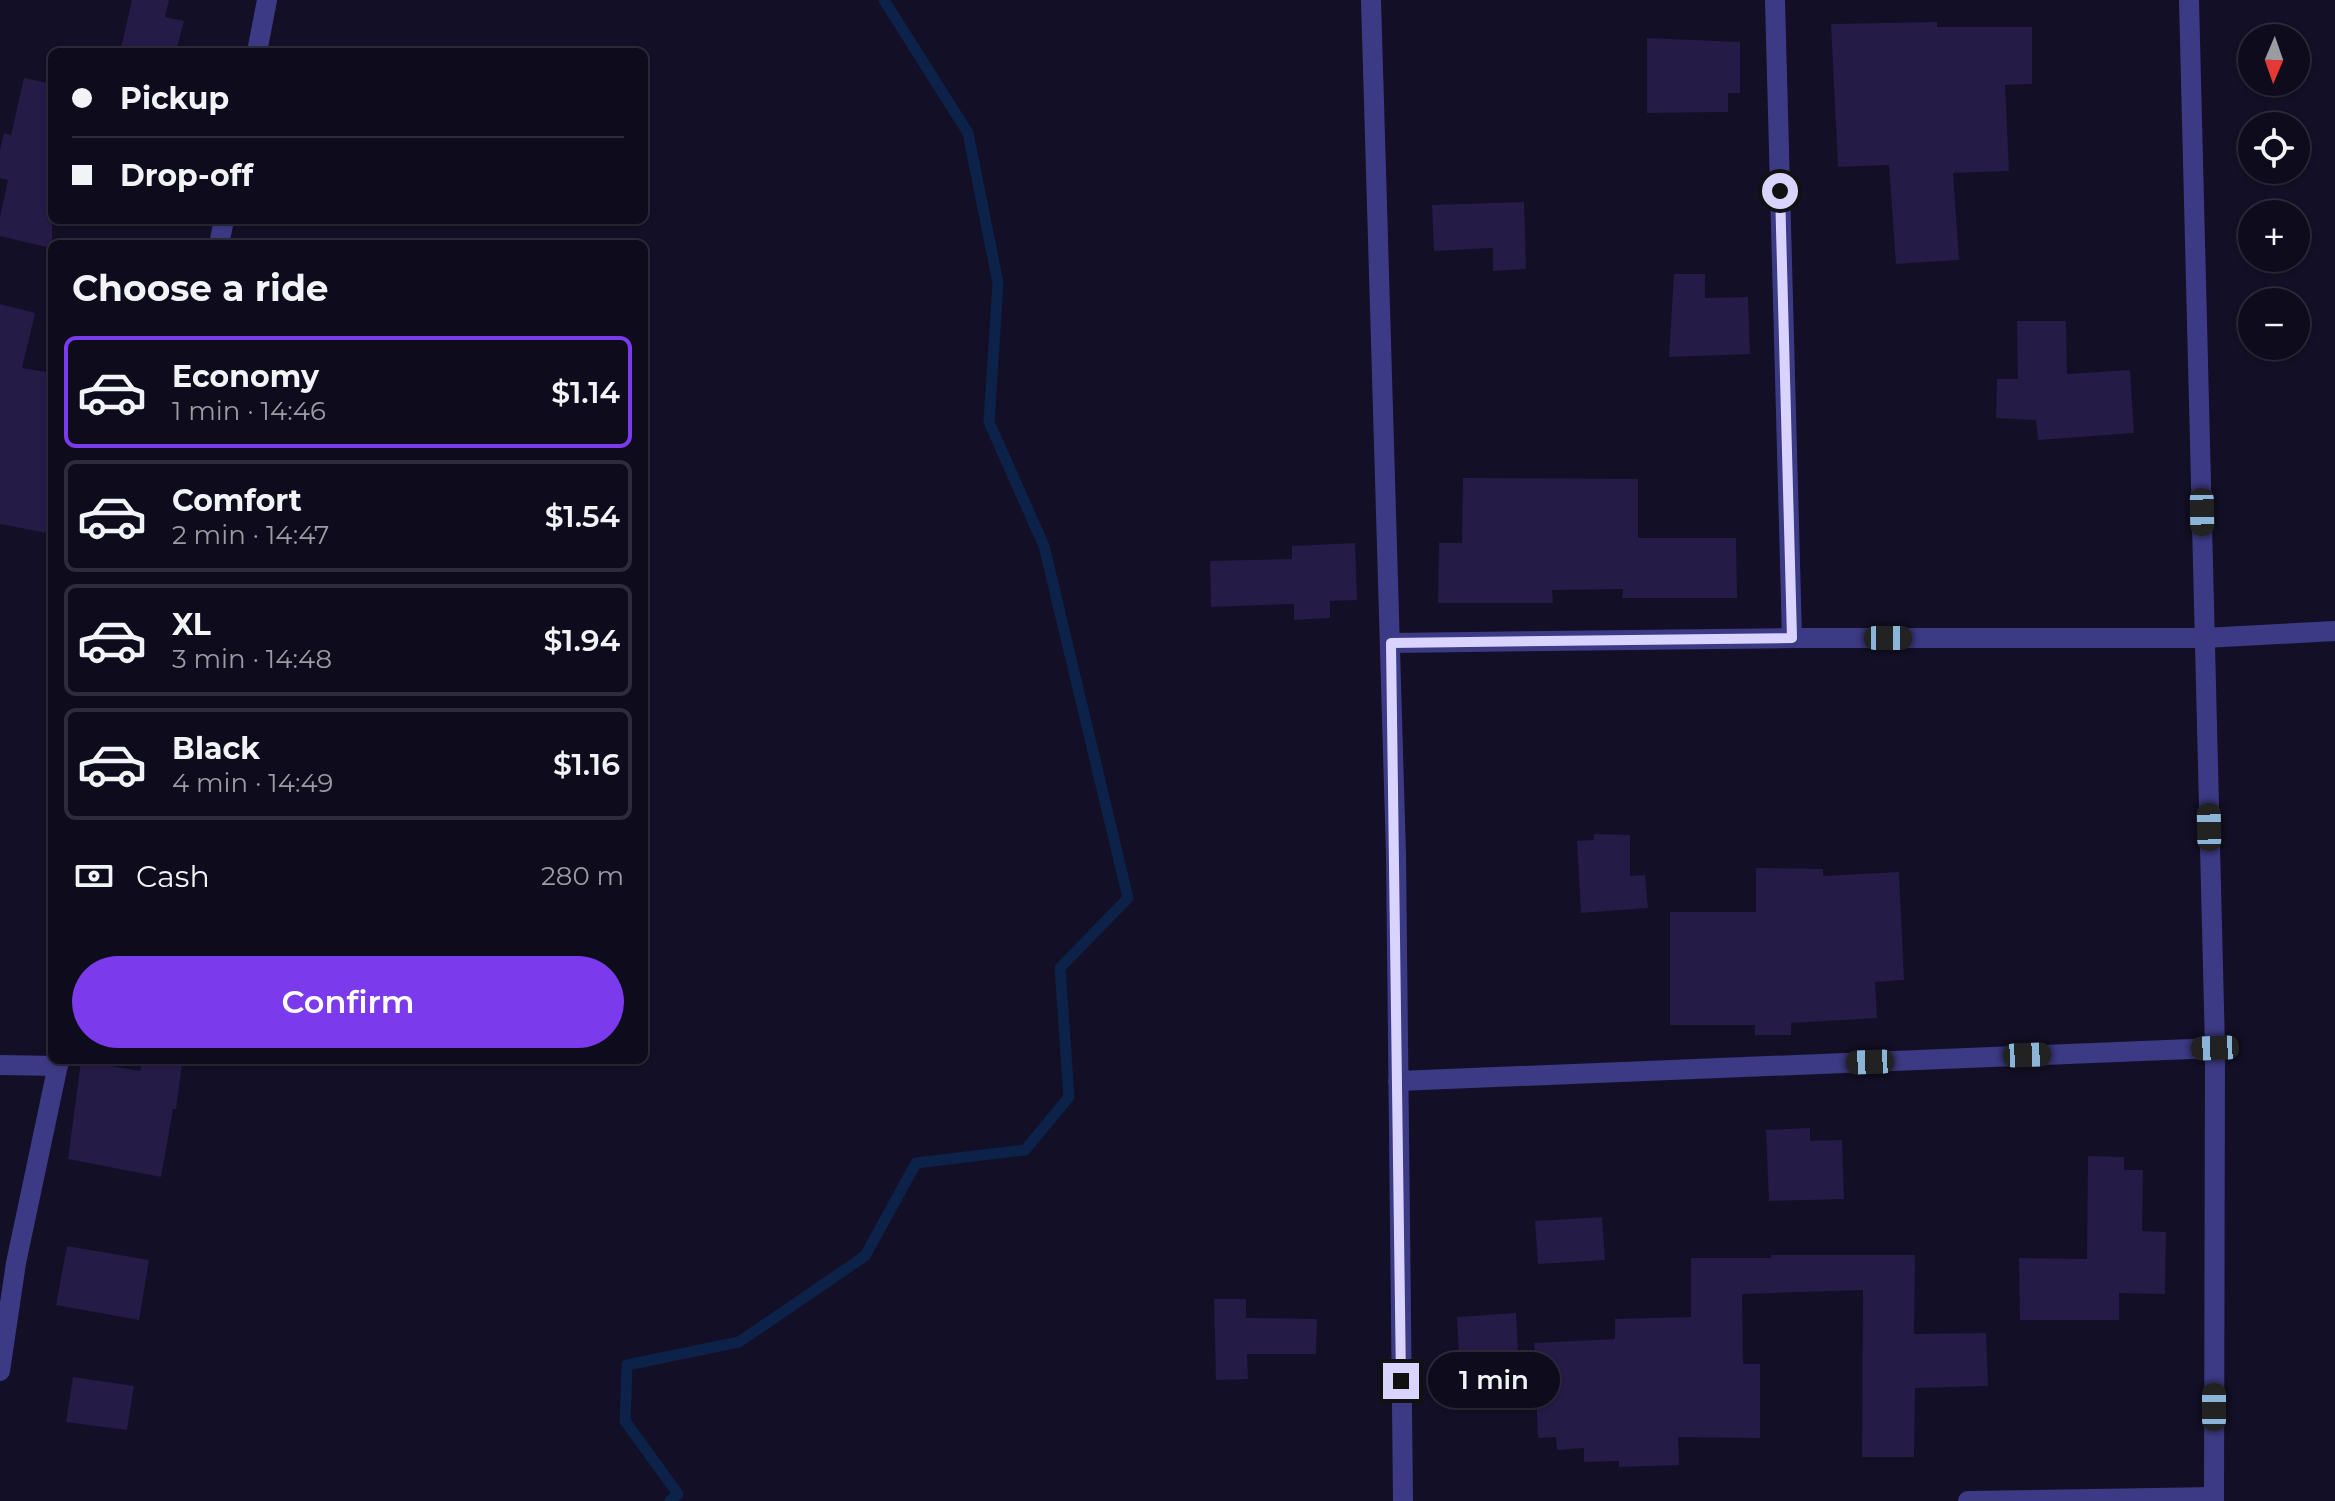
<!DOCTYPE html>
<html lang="en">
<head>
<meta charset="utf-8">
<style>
	body { margin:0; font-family:Montserrat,sans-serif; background:#171425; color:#f1f3f6; height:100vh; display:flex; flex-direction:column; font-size:30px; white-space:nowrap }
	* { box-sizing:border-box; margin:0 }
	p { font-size:26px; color:#9b9ba3 }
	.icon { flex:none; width:44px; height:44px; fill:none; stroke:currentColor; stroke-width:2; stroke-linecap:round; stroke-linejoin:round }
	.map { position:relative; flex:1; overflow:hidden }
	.drawer { position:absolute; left:48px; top:240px; width:600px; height:824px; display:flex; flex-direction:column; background:#0e0b1c; border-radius:12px; box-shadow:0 2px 6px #0004,0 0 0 2px #2e2b3b }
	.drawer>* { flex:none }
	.top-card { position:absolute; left:48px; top:48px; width:600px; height:176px; border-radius:12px; box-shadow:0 2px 6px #0004,0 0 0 2px #2e2b3b; display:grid; align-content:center; height:176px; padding:0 24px; background:#0e0b1c }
	.needle { width:52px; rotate:182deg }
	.controls { position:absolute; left:2238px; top:24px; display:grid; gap:16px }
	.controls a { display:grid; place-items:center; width:72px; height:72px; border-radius:50%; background:#0e0b1c; box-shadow:0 2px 6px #0004,0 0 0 2px #2e2b3b; font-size:40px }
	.end { position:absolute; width:36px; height:36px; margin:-18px; border:10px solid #d9d4ff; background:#111; box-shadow:0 0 0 4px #111 }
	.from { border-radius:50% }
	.bubble { position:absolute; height:56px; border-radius:28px; background:#0e0b1c; box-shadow:0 2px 6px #0004,0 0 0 2px #2e2b3b; font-size:26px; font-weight:600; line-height:56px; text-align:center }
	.car { position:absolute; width:24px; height:48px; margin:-24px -12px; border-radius:10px; box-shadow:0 0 6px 2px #0007; background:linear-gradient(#222 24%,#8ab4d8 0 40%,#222 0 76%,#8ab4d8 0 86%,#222 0) }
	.top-card b { display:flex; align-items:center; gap:28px; height:76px; font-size:30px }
	.top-card b+b { border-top:2px solid #2e2b3b }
	.top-card i { width:20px; height:20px; background:#f1f3f6 }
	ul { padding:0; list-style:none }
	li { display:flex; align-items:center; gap:24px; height:112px; margin:0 16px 12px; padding:0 8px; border:4px solid #2e2b3b; border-radius:12px }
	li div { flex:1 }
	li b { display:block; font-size:30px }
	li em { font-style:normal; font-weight:600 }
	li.active { border-color:#7c3aed }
	li>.icon { width:72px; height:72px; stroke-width:1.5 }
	h2 { padding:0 24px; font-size:36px; line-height:96px }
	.pay { display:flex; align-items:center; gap:20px; height:88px; padding:0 24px; font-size:30px }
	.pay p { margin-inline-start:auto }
	.button { display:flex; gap:16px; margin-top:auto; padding:16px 24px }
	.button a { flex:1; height:92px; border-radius:48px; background:#7c3aed; color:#fff; font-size:32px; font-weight:600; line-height:92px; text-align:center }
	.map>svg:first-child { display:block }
</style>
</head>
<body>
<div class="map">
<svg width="2335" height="1501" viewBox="0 0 2335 1501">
	<rect width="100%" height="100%" fill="#130f26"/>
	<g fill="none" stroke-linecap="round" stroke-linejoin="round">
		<path stroke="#0c2248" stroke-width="11" d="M670,1501L678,1494L625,1421L627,1365L739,1342L865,1256L916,1163L1025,1150L1069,1097L1060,968L1128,898L1044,546L989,422L998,283L968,133L884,0"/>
	</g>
	<g fill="#241b47">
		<path d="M132,0H169L165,17L184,21L176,52H120Z"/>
		<path d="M1937,22V27H2032V84L2005,85L2009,171L1953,173L1959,260L1896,264L1889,165L1838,167L1831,24Z"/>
		<path d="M1647,38L1740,42V93H1728V112L1647,113Z"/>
		<path d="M24,78L52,84V244L46,247L0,236V217L8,180L0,178V150L4,133L11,135Z"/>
		<path d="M1524,202L1526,269L1493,271V248L1434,251L1432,205Z"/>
		<path d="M1674,274H1705V298L1748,297L1750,354L1669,357Z"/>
		<path d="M0,304L35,313L22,368L52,373V534L0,524Z"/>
		<path d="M2017,321H2066L2067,374L2130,370L2134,433L2038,440L2036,420L1996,418L1997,379H2018Z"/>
		<path d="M1463,478L1638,479V538H1736L1737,598H1622L1623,589L1552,590L1553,603H1438L1439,543H1462Z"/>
		<path d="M1355,543L1357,600L1330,601V618L1294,620V604L1211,607L1210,561L1292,559V546Z"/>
		<path d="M1594,834L1630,835V876L1645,875L1648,908L1581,913L1577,841L1594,840Z"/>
		<path d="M1756,868L1823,869V876L1899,872L1904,980L1875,982L1877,1018L1791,1023V1035H1755V1025H1670V912H1756Z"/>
		<path d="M142,1060L182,1064L176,1109H173L161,1177L68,1159L81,1061L140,1071Z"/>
		<path d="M1810,1128V1141L1842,1140L1844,1199L1769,1201L1766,1130Z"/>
		<path d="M2088,1156L2124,1157V1170H2143L2142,1231L2166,1232L2165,1294L2119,1293V1320H2020L2019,1258L2087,1259Z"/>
		<path d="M1602,1217L1605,1260L1538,1264L1535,1221Z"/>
		<path d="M67,1246L149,1260L139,1320L56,1305Z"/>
		<path d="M1771,1255H1915L1914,1334L1986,1333L1988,1386L1915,1388L1914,1457H1862L1863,1290L1742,1294L1743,1364H1760V1438L1678,1437L1679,1465L1619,1467V1461L1584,1462V1448L1557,1450L1556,1437L1538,1438L1534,1343L1615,1339V1319L1691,1317V1258H1771Z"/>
		<path d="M1214,1299H1246V1318L1317,1319L1316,1354H1247L1248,1379L1216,1380Z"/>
		<path d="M1516,1313L1518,1350L1459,1354L1457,1317Z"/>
		<path d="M73,1377L134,1386L127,1430L66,1422Z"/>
	</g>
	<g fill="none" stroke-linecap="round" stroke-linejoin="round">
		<g stroke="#3d3a85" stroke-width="20">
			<path d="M1371,0L1396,855L1403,1501"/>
			<path d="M1775,0L1792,638"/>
			<path d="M2189,0L2215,1048L2214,1501"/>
			<path d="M257,52L267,0"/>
			<path d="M219,244L224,220"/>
			<path d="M1391,643L1792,638H2204L2335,631"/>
			<path d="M0,1065L58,1066"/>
			<path d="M1398,1081L2215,1048"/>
			<path d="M0,1371L16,1263L59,1060"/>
			<path d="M1968,1501L2214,1497"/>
		</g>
	</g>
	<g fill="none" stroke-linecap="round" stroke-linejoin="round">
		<path stroke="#d9d4ff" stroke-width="10" d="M1401,1381L1391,643L1792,638L1780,191"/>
	</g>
</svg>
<div class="controls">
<a><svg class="needle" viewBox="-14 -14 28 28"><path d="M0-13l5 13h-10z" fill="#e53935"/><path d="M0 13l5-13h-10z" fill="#9b9ba3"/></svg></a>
<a><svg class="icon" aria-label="locate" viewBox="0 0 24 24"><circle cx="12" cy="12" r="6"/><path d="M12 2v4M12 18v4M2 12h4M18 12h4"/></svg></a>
<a>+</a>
<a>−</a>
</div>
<i class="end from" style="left:1780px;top:191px"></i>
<i class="end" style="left:1401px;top:1381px"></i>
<div class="bubble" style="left:1428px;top:1352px;width:132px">1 min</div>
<i class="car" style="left:2202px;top:512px;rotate:179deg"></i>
<i class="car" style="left:1888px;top:638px;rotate:90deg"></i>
<i class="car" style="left:2209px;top:827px;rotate:359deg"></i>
<i class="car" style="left:2215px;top:1048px;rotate:268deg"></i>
<i class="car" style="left:2027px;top:1055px;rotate:88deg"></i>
<i class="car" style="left:1870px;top:1062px;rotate:268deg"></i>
<i class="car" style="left:2214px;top:1407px;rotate:0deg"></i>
<div class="top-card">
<b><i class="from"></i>Pickup</b>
<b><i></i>Drop-off</b>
</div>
<section class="drawer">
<h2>Choose a ride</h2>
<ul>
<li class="active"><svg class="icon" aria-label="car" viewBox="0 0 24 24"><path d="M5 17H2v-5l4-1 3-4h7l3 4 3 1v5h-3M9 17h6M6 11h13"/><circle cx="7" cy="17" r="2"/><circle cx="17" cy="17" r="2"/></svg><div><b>Economy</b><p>1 min · 14:46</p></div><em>$1.14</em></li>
<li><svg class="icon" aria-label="car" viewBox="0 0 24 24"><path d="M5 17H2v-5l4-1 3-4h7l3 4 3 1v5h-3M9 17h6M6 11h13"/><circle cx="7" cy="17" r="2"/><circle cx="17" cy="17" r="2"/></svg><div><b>Comfort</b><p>2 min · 14:47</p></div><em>$1.54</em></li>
<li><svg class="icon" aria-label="car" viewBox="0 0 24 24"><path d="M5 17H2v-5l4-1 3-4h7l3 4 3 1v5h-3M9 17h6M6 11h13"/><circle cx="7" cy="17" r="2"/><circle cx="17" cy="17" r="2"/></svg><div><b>XL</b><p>3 min · 14:48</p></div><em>$1.94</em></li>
<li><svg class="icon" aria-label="car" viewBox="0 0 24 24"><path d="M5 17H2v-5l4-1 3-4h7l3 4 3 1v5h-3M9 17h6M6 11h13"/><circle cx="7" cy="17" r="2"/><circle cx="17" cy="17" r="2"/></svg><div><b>Black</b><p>4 min · 14:49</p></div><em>$1.16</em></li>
</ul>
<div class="pay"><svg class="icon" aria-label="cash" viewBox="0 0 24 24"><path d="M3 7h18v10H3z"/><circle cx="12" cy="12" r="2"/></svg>Cash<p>280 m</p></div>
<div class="button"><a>Confirm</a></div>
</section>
</div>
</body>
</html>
